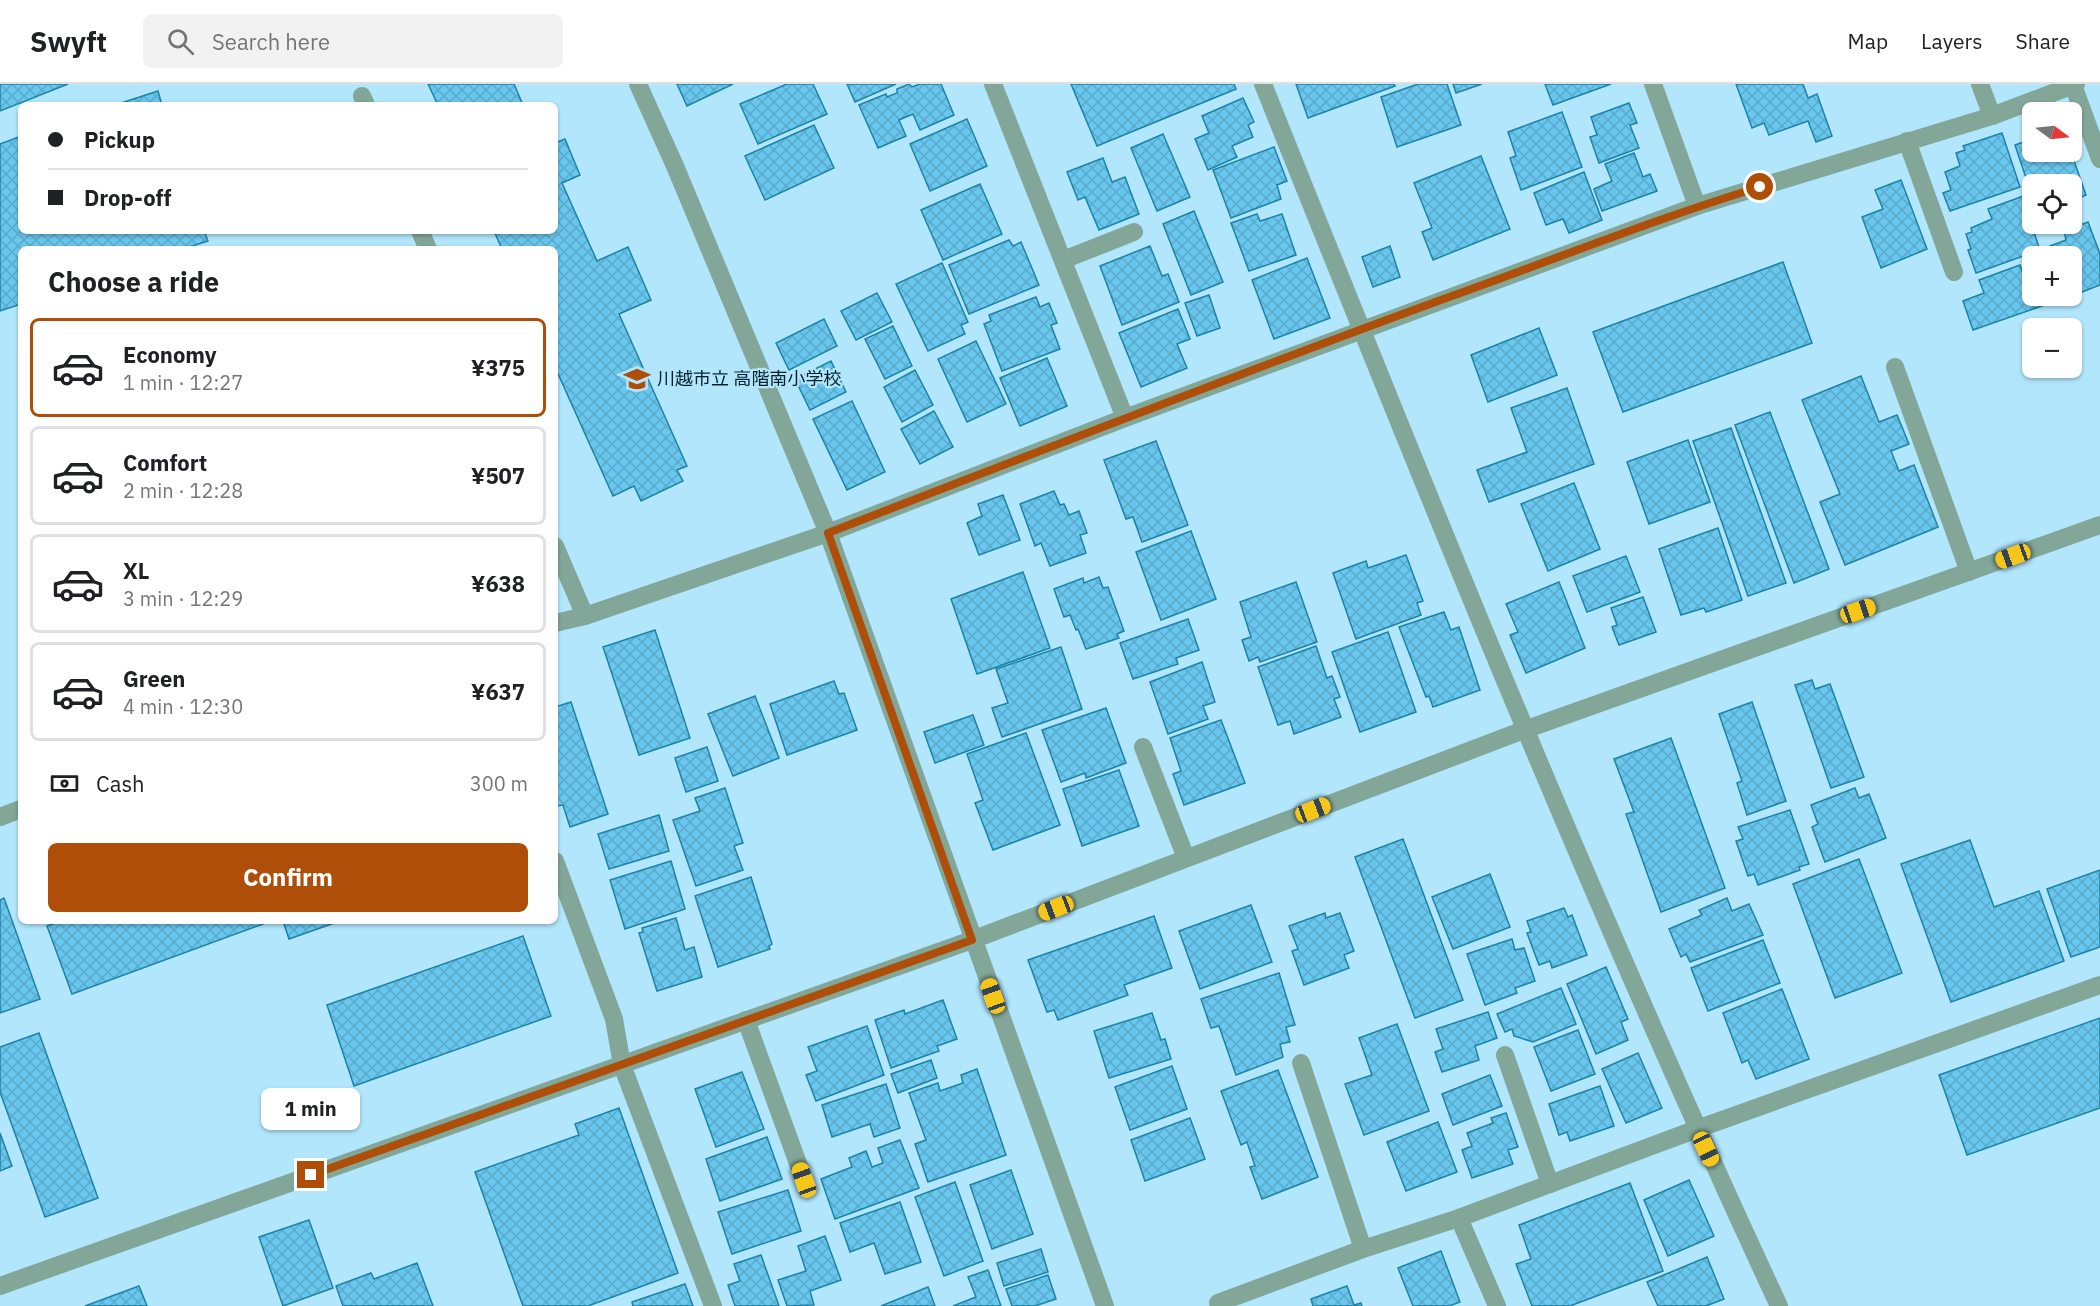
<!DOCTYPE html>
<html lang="en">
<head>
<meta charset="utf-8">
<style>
	body { margin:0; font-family:"IBM Plex Sans","Noto Sans JP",sans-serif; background:#f2f2f2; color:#202124; height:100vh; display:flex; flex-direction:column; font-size:22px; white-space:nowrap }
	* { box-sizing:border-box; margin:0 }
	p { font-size:20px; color:#757577 }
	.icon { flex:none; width:33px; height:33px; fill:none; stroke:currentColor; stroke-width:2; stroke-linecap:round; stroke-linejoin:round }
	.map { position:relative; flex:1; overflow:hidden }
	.sheet { position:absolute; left:18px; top:162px; width:540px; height:678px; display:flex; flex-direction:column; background:#fff; border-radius:9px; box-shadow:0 2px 4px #0004 }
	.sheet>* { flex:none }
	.top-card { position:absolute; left:18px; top:18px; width:540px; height:132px; border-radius:9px; box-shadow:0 2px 4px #0004; display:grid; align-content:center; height:132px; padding:0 30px; background:#fff }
	.needle { width:39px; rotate:105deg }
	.controls { position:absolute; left:2022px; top:18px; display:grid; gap:12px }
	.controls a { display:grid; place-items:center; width:60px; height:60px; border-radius:9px; background:#fff; box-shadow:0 2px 4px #0004; font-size:30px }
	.end { position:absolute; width:27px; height:27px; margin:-14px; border:8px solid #af4e09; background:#fff; box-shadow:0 0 0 3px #fff }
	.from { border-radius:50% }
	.bubble { position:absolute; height:42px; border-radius:9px; background:#fff; box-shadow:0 2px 4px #0004; font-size:20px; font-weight:800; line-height:42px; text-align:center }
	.car { position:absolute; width:18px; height:36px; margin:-18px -9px; border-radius:8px; box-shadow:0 0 4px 2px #0007; background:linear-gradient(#f5c518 24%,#345 0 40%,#f5c518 0 76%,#345 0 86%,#f5c518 0) }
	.top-card b { display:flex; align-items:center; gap:21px; height:57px; font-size:22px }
	.top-card b+b { border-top:2px solid #e0e0e0 }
	.top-card i { width:15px; height:15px; background:#202124 }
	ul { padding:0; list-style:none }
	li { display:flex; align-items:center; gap:18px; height:99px; margin:0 12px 9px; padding:0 18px; border:3px solid #e0e0e0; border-radius:9px }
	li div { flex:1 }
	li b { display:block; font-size:22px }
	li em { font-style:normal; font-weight:800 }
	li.current { border-color:#af4e09 }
	li>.icon { width:54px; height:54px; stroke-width:1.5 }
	h2 { padding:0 30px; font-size:27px; line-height:72px }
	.pay { display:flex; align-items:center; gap:15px; height:66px; padding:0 30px; font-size:22px }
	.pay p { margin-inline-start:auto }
	.button { display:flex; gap:12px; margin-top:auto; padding:12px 30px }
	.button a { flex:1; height:69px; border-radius:9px; background:#af4e09; color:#fff; font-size:24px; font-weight:800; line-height:69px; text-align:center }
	header { display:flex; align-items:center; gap:36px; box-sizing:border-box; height:84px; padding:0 30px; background:#fff; border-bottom:2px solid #e0e0e0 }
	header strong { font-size:28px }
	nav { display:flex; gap:33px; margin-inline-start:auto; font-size:21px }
	.search { width:420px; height:54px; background:#f2f2f2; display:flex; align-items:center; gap:15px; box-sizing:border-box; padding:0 21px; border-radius:9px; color:#757577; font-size:22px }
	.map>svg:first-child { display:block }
</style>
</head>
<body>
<header>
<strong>Swyft</strong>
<div class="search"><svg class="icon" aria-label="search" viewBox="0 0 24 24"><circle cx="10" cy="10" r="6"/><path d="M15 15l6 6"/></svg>Search here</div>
<nav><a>Map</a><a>Layers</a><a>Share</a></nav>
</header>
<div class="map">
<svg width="2100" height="1222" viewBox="0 0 2100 1222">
	<defs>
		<pattern id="building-cross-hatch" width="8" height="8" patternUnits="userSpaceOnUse" patternTransform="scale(1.5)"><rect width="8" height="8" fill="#69c6ed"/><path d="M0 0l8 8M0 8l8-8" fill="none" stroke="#59aacb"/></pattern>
	</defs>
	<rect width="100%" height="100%" fill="#b2e6fd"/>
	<g fill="url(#building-cross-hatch)" stroke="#1b83a8" stroke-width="1.5">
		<path d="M0,0H68L0,27Z"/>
		<path d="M428,0H514L523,21H438Z"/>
		<path d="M677,0H733L687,22Z"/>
		<path d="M787,0H813L827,30L758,60L740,20Z"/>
		<path d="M847,0H896L855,18Z"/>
		<path d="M909,0L912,3L920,0H941L954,31L920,46L913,30L899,36L906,52L878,64L859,21L886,10L887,13L897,9V5Z"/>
		<path d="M1071,0H1234L1236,5L1097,62Z"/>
		<path d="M1296,0H1394L1395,2L1308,34Z"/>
		<path d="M1418,0H1447L1461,41L1397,63L1381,13Z"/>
		<path d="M1453,0H1482L1456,9Z"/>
		<path d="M1545,0H1611L1553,21Z"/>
		<path d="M1736,0H1803L1808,14L1817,10L1832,52L1816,58L1808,37L1769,51L1764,39L1752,44Z"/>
		<path d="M158,7L162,21H115Z"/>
		<path d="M1243,14L1254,38L1248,41L1253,53L1232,62L1237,73L1208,86L1195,55L1209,49L1202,32Z"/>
		<path d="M1629,19L1637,39L1630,41L1639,64L1599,79L1590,53L1597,51L1591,33Z"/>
		<path d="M1562,28L1582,83L1521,106L1510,74L1516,72L1508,48Z"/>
		<path d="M967,35L987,82L930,107L910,60Z"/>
		<path d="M814,41L834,84L765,116L745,72Z"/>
		<path d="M2002,49L2020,103L1950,127L1943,109L1951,106L1945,88L1960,82L1956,69L1965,66L1963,62Z"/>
		<path d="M1163,50L1190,113L1157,127L1131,64Z"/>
		<path d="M21,52V147H204L208,157L183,165H21V220L0,227V60Z"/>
		<path d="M565,55L580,91L562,99L597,177L628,163L651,216L619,230L687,382L677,386L683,397L641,417L634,402L613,412L555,283V165H502L494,147H555V59Z"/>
		<path d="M2032,55V68H2071L2086,111L2072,117V100H2032V112L2015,61Z"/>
		<path d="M1274,63L1287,97L1277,101L1281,115L1231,134L1213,86Z"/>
		<path d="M1634,69L1643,93L1650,90L1657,107L1602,127L1594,105L1612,97L1605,80Z"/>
		<path d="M1481,72L1510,145L1433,176L1422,148L1432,144L1414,99Z"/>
		<path d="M1103,74L1112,98L1125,93L1139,130L1099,146L1085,113L1078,116L1067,88Z"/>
		<path d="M1584,88L1602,136L1569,149L1563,135L1546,141L1534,109Z"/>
		<path d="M1901,96L1927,165L1881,184L1862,133L1883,125L1875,106Z"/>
		<path d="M980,100L1002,150L943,176L921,126Z"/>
		<path d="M2026,111L2032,130L2028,131L2040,166L1976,189L1968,166L1971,165L1966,150L1972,148L1971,144L1992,135L1988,125Z"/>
		<path d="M1194,127L1223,198L1191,211L1163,140Z"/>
		<path d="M1257,130L1260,137L1282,130L1296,171L1249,187L1231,139Z"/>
		<path d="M2088,138L2100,170V201L2077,210L2072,195V172H2054L2050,162L2066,156L2064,147Z"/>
		<path d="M1009,156L1013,162L1021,158L1039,201L969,230L949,181Z"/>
		<path d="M1150,162L1162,192L1168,190L1179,218L1122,241L1100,182Z"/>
		<path d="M1390,162L1400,193L1373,203L1362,173Z"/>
		<path d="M1307,174L1330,234L1274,255L1252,196Z"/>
		<path d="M1783,178L1812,259L1623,328L1593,248Z"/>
		<path d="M942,179L968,238L961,241L965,250L928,267L896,200Z"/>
		<path d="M2020,181L2024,191L2032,188V212H2058L2059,216L1973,246L1963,217L1984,209L1979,196Z"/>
		<path d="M877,209L892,238L856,256L841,227Z"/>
		<path d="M1209,211L1220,244L1197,252L1185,219Z"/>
		<path d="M1036,213L1040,223L1049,219L1057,239L1051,241L1060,265L1002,287L984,240L991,237L989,231Z"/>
		<path d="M1178,225L1190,255L1177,260L1187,284L1141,303L1119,249Z"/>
		<path d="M824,235L837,262L789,286L776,259Z"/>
		<path d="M893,242L912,282L885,295L865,255Z"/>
		<path d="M1539,244L1557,291L1488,318L1471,271Z"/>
		<path d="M976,257L1006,320L967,338L938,275Z"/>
		<path d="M1047,274L1067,322L1020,342L1000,294Z"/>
		<path d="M831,277L846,308L810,326L795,295Z"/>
		<path d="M915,286L933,321L902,338L884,303Z"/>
		<path d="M1861,292L1879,338L1897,331L1909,360L1891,367L1899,387L1914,381L1938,443L1845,481L1820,418L1840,410L1802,316Z"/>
		<path d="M1567,304L1594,380L1489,418L1477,386L1527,368L1511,324Z"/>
		<path d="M852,317L885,388L847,406L813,335Z"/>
		<path d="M934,327L953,363L920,380L901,345Z"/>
		<path d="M1770,328L1829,485L1794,499L1735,341Z"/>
		<path d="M1731,344L1786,499L1748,512L1693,357Z"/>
		<path d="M1688,356L1710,418L1649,440L1627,378Z"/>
		<path d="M1156,357L1188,441L1142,458L1133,433L1126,435L1104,376Z"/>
		<path d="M1574,399L1600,465L1548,487L1521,420Z"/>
		<path d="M1054,407L1060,421L1064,420L1069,431L1079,427L1087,449L1080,451L1086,469L1050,482L1041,459L1035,462L1020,420Z"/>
		<path d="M1003,411L1020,456L979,471L967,439L982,432L978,420Z"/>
		<path d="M1718,444L1742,516L1706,528L1704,524L1681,531L1659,465Z"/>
		<path d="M1191,447L1216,515L1161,536L1136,468Z"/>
		<path d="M1406,471L1423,517L1417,519L1421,531L1356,555L1333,489L1366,477L1368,484Z"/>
		<path d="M1626,472L1640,508L1587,528L1573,492Z"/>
		<path d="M1023,488L1050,564L977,590L951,515Z"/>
		<path d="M1099,493L1103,504L1108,503L1124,547L1117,550L1119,554L1086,565L1078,545L1076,546L1070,531L1064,533L1054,505L1083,494L1084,499Z"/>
		<path d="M1296,498L1317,558L1260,578L1258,573L1249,577L1242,556L1251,553L1240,518Z"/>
		<path d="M1559,498L1585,564L1526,589L1510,551L1518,548L1506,520Z"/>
		<path d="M1643,513L1656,548L1619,561L1612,543L1617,541L1611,524Z"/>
		<path d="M1444,528L1451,546L1459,543L1480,606L1433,623L1429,612L1426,613L1399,543Z"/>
		<path d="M1188,535L1199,566L1176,574L1178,580L1133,595L1120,559Z"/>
		<path d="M655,546L690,654L639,671L603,563Z"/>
		<path d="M1388,548L1416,628L1360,648L1332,568Z"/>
		<path d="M1316,562L1327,594L1332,592L1340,613L1334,615L1341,633L1294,650L1290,637L1278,641L1258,583Z"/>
		<path d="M1061,563L1082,625L1002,653L992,624L1008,619L996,585Z"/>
		<path d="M1202,578L1215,618L1203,622L1208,635L1168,650L1150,598Z"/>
		<path d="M1812,596L1815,605L1830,600L1864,693L1831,704L1795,601Z"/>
		<path d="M834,597L839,610L844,609L857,646L787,671L770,620Z"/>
		<path d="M755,612L779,674L733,692L708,630Z"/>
		<path d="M571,618L608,730L570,743L563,721L557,722L555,716V623Z"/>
		<path d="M1752,618L1786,717L1747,731L1737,699L1742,697L1719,630Z"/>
		<path d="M1106,624L1126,679L1086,694L1085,689L1061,698L1042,646Z"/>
		<path d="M973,631L984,661L935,679L924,648Z"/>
		<path d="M1221,636L1245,699L1184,721L1173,690L1181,687L1170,654Z"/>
		<path d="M1026,649L1060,741L993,766L975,719L983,716L967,670Z"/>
		<path d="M1671,654L1725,804L1661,828L1626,730L1634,728L1614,675Z"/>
		<path d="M707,663L718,697L686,708L675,674Z"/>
		<path d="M1119,686L1139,742L1082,762L1063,705Z"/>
		<path d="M725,704L743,759L734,762L743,786L696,802L673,736L700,727L695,714Z"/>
		<path d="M1855,704L1859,714L1869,710L1886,754L1825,778L1812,743L1818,740L1811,721Z"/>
		<path d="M1790,726L1809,780L1799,783L1800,786L1758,801L1754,790L1748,792L1736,757L1743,755L1738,743Z"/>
		<path d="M659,731L669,767L609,785L598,750Z"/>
		<path d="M1403,755L1463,916L1415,934L1355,773Z"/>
		<path d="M1970,756L1994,823L2039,807L2064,877L1951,918L1901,780Z"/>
		<path d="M1859,775L1902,889L1835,914L1793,800Z"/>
		<path d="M671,777L685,825L625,845L610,796Z"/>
		<path d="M2100,786V863L2071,873L2047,805Z"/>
		<path d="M1490,790L1510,843L1453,865L1432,813Z"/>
		<path d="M751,793L772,860L769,862L770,865L718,883L695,812Z"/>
		<path d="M4,814L40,915L0,929V816Z"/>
		<path d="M1727,814L1732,827L1749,820L1763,851L1690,878L1686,870L1681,873L1669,845L1702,831L1699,826Z"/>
		<path d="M1251,821L1272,878L1200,905L1179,847Z"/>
		<path d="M1564,824L1568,833L1572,831L1587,871L1552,884L1550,877L1539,881L1527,849L1531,848L1527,837Z"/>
		<path d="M1325,829L1326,834L1340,829L1354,867L1344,871L1349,884L1304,901L1292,867L1298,865L1289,842Z"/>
		<path d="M1154,832L1172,884L1124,901L1128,911L1058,936L1054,926L1047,928L1028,876Z"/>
		<path d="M676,834L685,866L694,863L702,893L657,907L639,849L643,848L642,844Z"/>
		<path d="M62,837H262L263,840L72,910L47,842Z"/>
		<path d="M283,837H340L289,855Z"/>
		<path d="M523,852L551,932L354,1002L327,921Z"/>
		<path d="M1512,855L1515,866L1524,864L1535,897L1515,904L1517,909L1485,921L1467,870Z"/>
		<path d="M1763,856L1780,899L1708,927L1691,884Z"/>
		<path d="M1606,883L1628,935L1621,938L1628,956L1596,970L1567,900Z"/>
		<path d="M1279,889L1295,941L1286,943L1290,958L1280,960L1283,973L1236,991L1219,942L1211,944L1201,915Z"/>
		<path d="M1561,904L1576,940L1533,958L1514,952L1512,945L1505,948L1497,930Z"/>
		<path d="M1782,905L1809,975L1756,995L1748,976L1742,979L1723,929Z"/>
		<path d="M943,916L957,955L937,962L939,967L891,984L875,936L904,926L905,930Z"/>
		<path d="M1488,928L1497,954L1475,962L1479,976L1442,988L1435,968L1443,965L1436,945Z"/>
		<path d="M1152,929L1161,956L1165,955L1171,975L1109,994L1094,947Z"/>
		<path d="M2100,934V1024L1967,1071L1939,991Z"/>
		<path d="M1397,940L1429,1027L1364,1051L1345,1000L1372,991L1359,954Z"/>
		<path d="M867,942L884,991L816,1017L806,991L817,987L808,963Z"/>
		<path d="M1578,946L1595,990L1551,1007L1534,963Z"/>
		<path d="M39,949L98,1114L45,1133L0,1008V963Z"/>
		<path d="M1638,969L1662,1024L1626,1039L1602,985Z"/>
		<path d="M931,976L937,994L898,1009L891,990Z"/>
		<path d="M1172,982L1187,1025L1130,1046L1115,1003Z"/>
		<path d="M977,985L1006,1071L928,1098L915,1060L926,1056L909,1009L938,999L940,1007L963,999L961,991Z"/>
		<path d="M1278,986L1318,1093L1262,1115L1250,1083L1255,1082L1247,1058L1241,1061L1221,1007Z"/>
		<path d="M742,988L764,1045L716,1063L695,1005Z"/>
		<path d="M1490,991L1502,1022L1453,1041L1442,1010Z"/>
		<path d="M886,1000L900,1044L874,1053L870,1040L832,1053L822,1021Z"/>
		<path d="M1600,1002L1614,1042L1570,1057L1567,1048L1559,1051L1549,1020Z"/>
		<path d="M619,1024L678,1189L588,1222H523L475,1088L579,1051L575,1040Z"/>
		<path d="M1506,1029L1518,1063L1508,1066L1513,1080L1472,1094L1462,1066L1472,1062L1467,1049L1493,1039L1491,1034Z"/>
		<path d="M1190,1034L1205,1075L1145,1097L1131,1056Z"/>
		<path d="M1438,1038L1457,1088L1406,1107L1387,1058Z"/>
		<path d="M0,1049L12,1082L0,1087Z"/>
		<path d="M767,1053L782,1095L720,1117L706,1075Z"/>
		<path d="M900,1056L919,1104L835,1135L821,1095L852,1083L849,1074L866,1067L872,1083L883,1079L878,1064Z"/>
		<path d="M1011,1086L1033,1150L992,1165L970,1101Z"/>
		<path d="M1689,1096L1714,1152L1668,1172L1644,1116Z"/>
		<path d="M955,1098L983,1177L944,1192L915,1113Z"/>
		<path d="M1630,1099L1663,1187L1570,1222H1532L1516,1180L1531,1175L1519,1141Z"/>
		<path d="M788,1106L801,1147L732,1170L718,1128Z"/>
		<path d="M900,1118L921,1178L885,1190L874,1159L850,1168L840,1139Z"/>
		<path d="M309,1136L333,1204L283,1222L259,1153Z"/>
		<path d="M825,1152L841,1196L810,1207L814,1221L787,1222L778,1196L806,1187L798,1162Z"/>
		<path d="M1041,1165L1048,1188L1004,1202L997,1179Z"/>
		<path d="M1441,1167L1460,1218L1449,1222H1413L1398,1184Z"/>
		<path d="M761,1171L779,1222H735L728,1201L740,1197L734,1180Z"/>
		<path d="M1707,1173L1724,1215L1706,1222H1658L1647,1198Z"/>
		<path d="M417,1179L433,1222H343L336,1202L371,1189L374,1195Z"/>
		<path d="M988,1186L1001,1222H953L976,1213L968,1193Z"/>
		<path d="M1048,1191L1056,1215L1035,1222H1012L1006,1205Z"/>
		<path d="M685,1200L693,1222H633L632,1218Z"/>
		<path d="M139,1202L147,1222H85Z"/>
		<path d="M1347,1202L1354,1221L1361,1219L1362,1222H1313L1311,1215Z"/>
		<path d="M928,1203L935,1222H881Z"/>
	</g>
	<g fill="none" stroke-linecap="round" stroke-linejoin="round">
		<g stroke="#82a798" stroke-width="18">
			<path d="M638,0L675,82L828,449L1105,1222"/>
			<path d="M993,0L1125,334"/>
			<path d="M1263,0C1427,410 1592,821 1779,1222"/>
			<path d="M1653,0L1697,122"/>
			<path d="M1980,0L1992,32"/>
			<path d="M2073,1L2100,75"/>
			<path d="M362,12L366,21"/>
			<path d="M1907,57L1954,188"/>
			<path d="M420,147L428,165"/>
			<path d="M1063,176L1134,148"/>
			<path d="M1895,283L1969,488"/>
			<path d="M555,462L585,532"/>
			<path d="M555,539L585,532L828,449L1125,334L1697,122L1992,32L2076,0"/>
			<path d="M1143,663L1186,774"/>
			<path d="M0,733L21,725"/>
			<path d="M555,777L614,935L622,981L713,1222"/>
			<path d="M746,936L804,1096"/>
			<path d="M1505,971L1550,1100"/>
			<path d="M1301,979L1363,1165"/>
			<path d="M1459,1134L1497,1222"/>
			<path d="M0,1202L972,856L1524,646L2100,441"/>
			<path d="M1218,1219L1363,1165L1459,1134L1697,1045L2100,901"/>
		</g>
	</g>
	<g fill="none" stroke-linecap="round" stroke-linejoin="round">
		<path stroke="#af4e09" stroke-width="8" d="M311,1091L972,856L828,449C1034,369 1241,289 1449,213C1553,176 1655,135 1760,103"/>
	</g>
	<defs>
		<g id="school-bare" transform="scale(2.07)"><path d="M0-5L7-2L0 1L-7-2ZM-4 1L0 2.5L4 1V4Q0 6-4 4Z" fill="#af4e09" stroke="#b2e6fd" stroke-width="2.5" paint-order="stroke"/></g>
	</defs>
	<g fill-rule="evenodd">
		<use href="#school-bare" x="637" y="295"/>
	</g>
	<g text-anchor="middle" stroke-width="4.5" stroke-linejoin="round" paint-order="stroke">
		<g font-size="18" fill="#03212c" stroke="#b2e6fd" text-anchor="start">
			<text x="657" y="301">川越市立 高階南小学校</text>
		</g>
	</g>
</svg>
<div class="controls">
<a><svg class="needle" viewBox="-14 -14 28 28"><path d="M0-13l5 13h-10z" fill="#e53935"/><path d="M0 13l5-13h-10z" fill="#757577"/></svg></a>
<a><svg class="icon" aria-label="locate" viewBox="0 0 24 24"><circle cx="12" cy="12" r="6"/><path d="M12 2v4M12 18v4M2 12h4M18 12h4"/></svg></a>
<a>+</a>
<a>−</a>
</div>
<i class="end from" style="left:1760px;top:103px"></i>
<i class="end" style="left:311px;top:1091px"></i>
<div class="bubble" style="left:261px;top:1004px;width:99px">1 min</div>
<i class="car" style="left:2013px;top:472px;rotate:250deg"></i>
<i class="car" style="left:1858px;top:527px;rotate:71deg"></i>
<i class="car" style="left:1313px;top:726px;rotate:69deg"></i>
<i class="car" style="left:1056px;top:824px;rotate:249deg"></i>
<i class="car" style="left:993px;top:912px;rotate:340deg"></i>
<i class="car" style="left:1706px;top:1065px;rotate:155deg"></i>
<i class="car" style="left:804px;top:1096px;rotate:340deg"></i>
<div class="top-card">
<b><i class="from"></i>Pickup</b>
<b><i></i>Drop-off</b>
</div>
<section class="sheet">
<h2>Choose a ride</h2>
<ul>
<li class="current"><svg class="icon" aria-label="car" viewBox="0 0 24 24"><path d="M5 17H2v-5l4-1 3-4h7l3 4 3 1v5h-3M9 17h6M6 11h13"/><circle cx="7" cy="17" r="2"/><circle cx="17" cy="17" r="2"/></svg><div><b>Economy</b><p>1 min · 12:27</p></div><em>¥375</em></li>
<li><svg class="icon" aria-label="car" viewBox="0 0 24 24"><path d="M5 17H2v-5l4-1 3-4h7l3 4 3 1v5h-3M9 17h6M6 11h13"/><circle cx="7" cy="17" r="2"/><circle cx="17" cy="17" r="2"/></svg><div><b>Comfort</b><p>2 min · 12:28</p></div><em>¥507</em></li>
<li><svg class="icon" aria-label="car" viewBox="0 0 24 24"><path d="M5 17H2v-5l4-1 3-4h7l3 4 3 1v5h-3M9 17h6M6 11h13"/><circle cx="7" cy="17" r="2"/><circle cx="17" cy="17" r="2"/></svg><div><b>XL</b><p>3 min · 12:29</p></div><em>¥638</em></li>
<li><svg class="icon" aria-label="car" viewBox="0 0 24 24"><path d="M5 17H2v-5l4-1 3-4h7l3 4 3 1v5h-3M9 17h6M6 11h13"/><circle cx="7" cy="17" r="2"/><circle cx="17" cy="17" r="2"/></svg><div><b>Green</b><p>4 min · 12:30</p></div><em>¥637</em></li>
</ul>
<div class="pay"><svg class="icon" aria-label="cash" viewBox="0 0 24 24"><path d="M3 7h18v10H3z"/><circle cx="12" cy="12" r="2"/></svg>Cash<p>300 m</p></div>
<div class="button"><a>Confirm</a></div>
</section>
</div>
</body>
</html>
